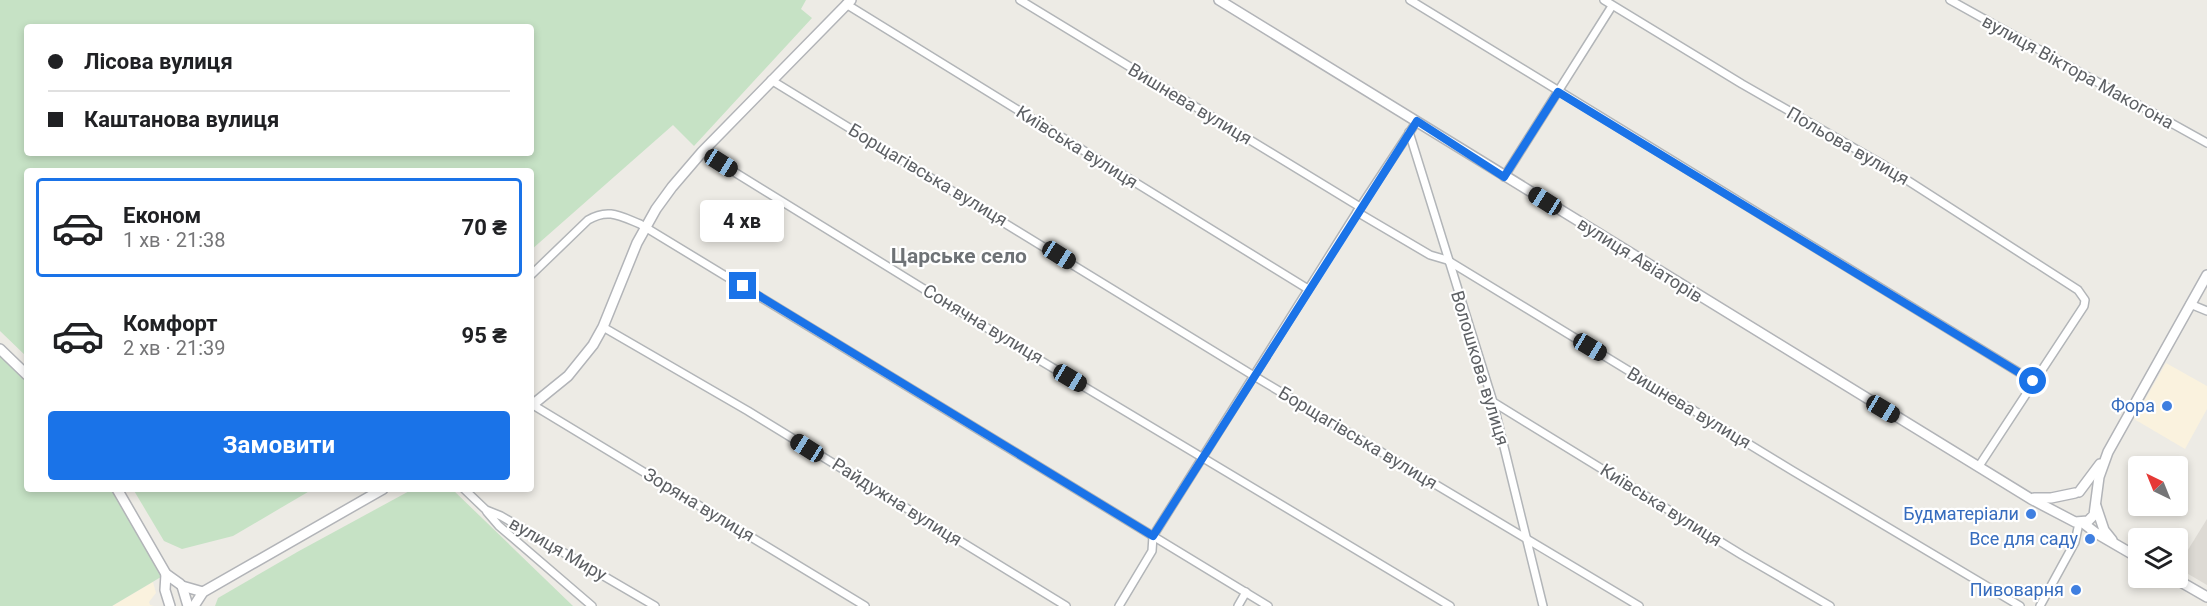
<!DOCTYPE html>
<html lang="uk">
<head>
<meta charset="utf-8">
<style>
	body { margin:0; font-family:Roboto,sans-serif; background:#f6f6f6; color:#202124; height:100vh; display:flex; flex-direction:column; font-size:22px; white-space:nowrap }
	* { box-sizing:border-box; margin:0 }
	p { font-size:20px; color:#757577 }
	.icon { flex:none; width:33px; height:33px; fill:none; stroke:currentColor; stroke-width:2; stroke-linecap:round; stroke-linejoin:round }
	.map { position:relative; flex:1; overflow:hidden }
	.drawer { position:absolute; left:24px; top:168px; width:510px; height:324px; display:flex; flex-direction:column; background:#fff; border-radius:6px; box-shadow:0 3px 9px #0003 }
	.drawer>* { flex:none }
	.guide { position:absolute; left:24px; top:24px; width:510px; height:132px; border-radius:6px; box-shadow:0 3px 9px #0003; display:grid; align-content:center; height:132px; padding:0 24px; background:#fff }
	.needle { width:39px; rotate:317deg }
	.controls { position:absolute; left:2128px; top:456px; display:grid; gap:12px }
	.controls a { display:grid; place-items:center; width:60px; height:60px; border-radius:6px; background:#fff; box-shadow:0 3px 9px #0003; font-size:30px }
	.end { position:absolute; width:27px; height:27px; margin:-14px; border:8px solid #1a73e8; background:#fff; box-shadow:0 0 0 3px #fff }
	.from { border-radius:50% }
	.bubble { position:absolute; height:42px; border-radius:6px; background:#fff; box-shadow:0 3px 9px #0003; font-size:20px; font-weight:700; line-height:42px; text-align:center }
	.car { position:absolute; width:18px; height:36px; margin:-18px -9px; border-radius:8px; box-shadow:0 0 4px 2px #0007; background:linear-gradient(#222 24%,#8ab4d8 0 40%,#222 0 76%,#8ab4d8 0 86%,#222 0) }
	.guide b { display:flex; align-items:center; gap:21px; height:57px; font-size:22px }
	.guide b+b { border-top:2px solid #e0e0e0 }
	.guide i { width:15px; height:15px; background:#202124 }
	ul { padding:10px 0 0; list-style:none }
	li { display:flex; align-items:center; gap:18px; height:99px; margin:0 12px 9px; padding:0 12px; border:3px solid transparent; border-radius:6px }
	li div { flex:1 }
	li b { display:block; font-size:22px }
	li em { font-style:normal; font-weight:700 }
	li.current { border-color:#1a73e8 }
	li>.icon { width:54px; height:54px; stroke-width:1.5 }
	.cta { display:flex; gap:12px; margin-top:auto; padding:12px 24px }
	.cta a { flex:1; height:69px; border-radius:6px; background:#1a73e8; color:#fff; font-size:24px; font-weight:700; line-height:69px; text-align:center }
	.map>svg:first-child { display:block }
</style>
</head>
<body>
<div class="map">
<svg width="2207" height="606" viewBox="0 0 2207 606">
	<rect width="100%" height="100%" fill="#edebe5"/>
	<g fill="#faf2de">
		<path d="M2166,363L2207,386V409L2185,449L2134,419Z"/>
		<path d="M153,582L156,593L149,602L150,605L154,606H112Z"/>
	</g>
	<path fill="#dddad4" d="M2207,519V585L2178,568V566Z"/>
	<g fill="#c6e2c5" fill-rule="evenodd">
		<path d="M0,0H806L801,9L812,18L694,146L673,125L531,250V171H27V357L0,331ZM27,27H531V153H27Z"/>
		<path d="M0,349L27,375V489H117L166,574L112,606H0Z"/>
		<path d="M133,489H313L233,536L182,549L164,541Z"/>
		<path d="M413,489H452L573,606H215L218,598L299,551Z"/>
	</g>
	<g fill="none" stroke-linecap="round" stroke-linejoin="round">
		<g stroke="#b2b5b8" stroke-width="10">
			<g id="minor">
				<path d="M1020,0L1360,207"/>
				<path d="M1410,0L2033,381"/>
				<path d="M1604,0L1742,84L1882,164L2078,290L2085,300L2084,306L1979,466"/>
				<path d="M1950,0L2207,143"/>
				<path d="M846,4L1308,289"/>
				<path d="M771,80L1254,376L1639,606"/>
				<path d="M1409,132L1493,402L1543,606"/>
				<path d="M702,152L1013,344L1450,606"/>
				<path d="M1504,177L1612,6"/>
				<path d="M1357,212L1430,255L1447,260L1793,471L2020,606"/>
				<path d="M531,275L588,220C608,208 620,216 640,224L1268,606"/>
				<path d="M2190,304L2207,311"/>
				<path d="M603,327L748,411L1066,606"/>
				<path d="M1493,402L1742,555L1830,606"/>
				<path d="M533,405L865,606"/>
				<path d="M464,489L486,510L501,516L655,606"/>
				<path d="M487,512L499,526L592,606"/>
				<path d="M1119,606L1152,551L1153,536L1357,212L1417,121"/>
				<path d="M1238,606L1246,592"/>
				<path d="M2040,606L2075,542L2079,523"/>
			</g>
		</g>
		<g stroke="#b2b4b8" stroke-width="12">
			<g id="secondary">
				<path d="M1219,0L2031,499L2075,522L2088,521L2094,515L2099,477L2108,452L2207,275"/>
				<path d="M0,349L27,375"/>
				<path d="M531,406L568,376L593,345L603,327L637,243L656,209L672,187L702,152L851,0"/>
				<path d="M117,489L166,574L180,584"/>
				<path d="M2079,492L2100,464"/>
				<path d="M2034,498H2051L2075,493"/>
				<path d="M2096,506L2104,530L2112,540"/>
				<path d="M2083,523L2096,533L2139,558"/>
				<path d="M166,574L165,590L170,606"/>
				<path d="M2174,578L2207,597"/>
				<path d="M182,586L203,592"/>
				<path d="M182,586L188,606"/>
				<path d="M194,606L203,592L383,489"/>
			</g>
		</g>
		<use href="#minor" stroke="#fff" stroke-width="7"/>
		<use href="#secondary" stroke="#fff" stroke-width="9"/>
	</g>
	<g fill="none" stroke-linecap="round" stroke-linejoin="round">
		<path stroke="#1a73e8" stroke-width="8" d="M743,286L1153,536L1417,121L1504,177L1558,92L2033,381"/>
	</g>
	<g fill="#3f7fe0" stroke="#fff" stroke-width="2">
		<circle cx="2167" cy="406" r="6"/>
		<circle cx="2031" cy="514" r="6"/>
		<circle cx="2090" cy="539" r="6"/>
		<circle cx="2076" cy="590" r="6"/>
	</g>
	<g text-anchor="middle" stroke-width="4.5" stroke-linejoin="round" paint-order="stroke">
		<g font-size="18" fill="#5d6064" stroke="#fff">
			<text transform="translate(2078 72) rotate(29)" y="6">вулиця Віктора Макогона</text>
			<text transform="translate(1190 104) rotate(31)" y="6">Вишнева вулиця</text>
			<text transform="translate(1848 146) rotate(30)" y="6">Польова вулиця</text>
			<text transform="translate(1077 147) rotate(32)" y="6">Київська вулиця</text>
			<text transform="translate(928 175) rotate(31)" y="6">Борщагівська вулиця</text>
			<text transform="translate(1640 260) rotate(32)" y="6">вулиця Авіаторів</text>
			<text transform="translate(983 324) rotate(31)" y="6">Сонячна вулиця</text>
			<text transform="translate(1480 368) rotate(73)" y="6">Волошкова вулиця</text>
			<text transform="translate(1689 408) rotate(31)" y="6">Вишнева вулиця</text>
			<text transform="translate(1358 438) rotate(31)" y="6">Борщагівська вулиця</text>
			<text transform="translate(897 502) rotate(32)" y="6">Райдужна вулиця</text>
			<text transform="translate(699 505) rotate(31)" y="6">Зоряна вулиця</text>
			<text transform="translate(1661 505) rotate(32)" y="6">Київська вулиця</text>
			<text transform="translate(558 549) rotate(30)" y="6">вулиця Миру</text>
		</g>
		<g font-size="18" fill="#366cbe" stroke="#fff" text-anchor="end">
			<text x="2155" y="412">Фора</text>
			<text x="2019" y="520">Будматеріали</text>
			<text x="2078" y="545">Все для саду</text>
			<text x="2064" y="596">Пивоварня</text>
		</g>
		<g font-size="21" font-weight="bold" fill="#6e7276" stroke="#fff">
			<text x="959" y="263">Царське село</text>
		</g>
	</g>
</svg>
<div class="controls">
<a><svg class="needle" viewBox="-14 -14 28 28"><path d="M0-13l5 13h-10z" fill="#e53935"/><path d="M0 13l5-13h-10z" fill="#757577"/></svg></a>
<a><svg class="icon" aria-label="layers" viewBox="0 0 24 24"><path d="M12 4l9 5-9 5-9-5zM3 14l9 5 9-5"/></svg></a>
</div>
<i class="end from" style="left:2033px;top:381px"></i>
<i class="end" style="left:743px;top:286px"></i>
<div class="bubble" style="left:700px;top:200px;width:84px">4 хв</div>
<i class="car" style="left:721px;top:163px;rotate:122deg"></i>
<i class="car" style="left:1545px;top:201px;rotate:302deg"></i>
<i class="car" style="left:1059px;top:255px;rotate:122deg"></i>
<i class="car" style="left:1590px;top:347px;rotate:121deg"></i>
<i class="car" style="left:1070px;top:378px;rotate:121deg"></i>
<i class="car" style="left:1883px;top:409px;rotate:121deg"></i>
<i class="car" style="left:807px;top:448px;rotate:302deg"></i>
<div class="guide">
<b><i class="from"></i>Лісова вулиця</b>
<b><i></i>Каштанова вулиця</b>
</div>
<section class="drawer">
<ul>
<li class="current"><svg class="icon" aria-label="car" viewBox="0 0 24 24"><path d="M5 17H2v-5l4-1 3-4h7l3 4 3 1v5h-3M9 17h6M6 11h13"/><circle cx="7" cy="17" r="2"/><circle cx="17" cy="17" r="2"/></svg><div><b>Економ</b><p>1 хв · 21:38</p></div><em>70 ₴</em></li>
<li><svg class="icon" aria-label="car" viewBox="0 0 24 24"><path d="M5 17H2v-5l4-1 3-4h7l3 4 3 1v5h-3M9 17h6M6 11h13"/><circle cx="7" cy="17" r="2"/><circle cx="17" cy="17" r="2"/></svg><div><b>Комфорт</b><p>2 хв · 21:39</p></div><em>95 ₴</em></li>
</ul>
<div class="cta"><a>Замовити</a></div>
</section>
</div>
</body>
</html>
